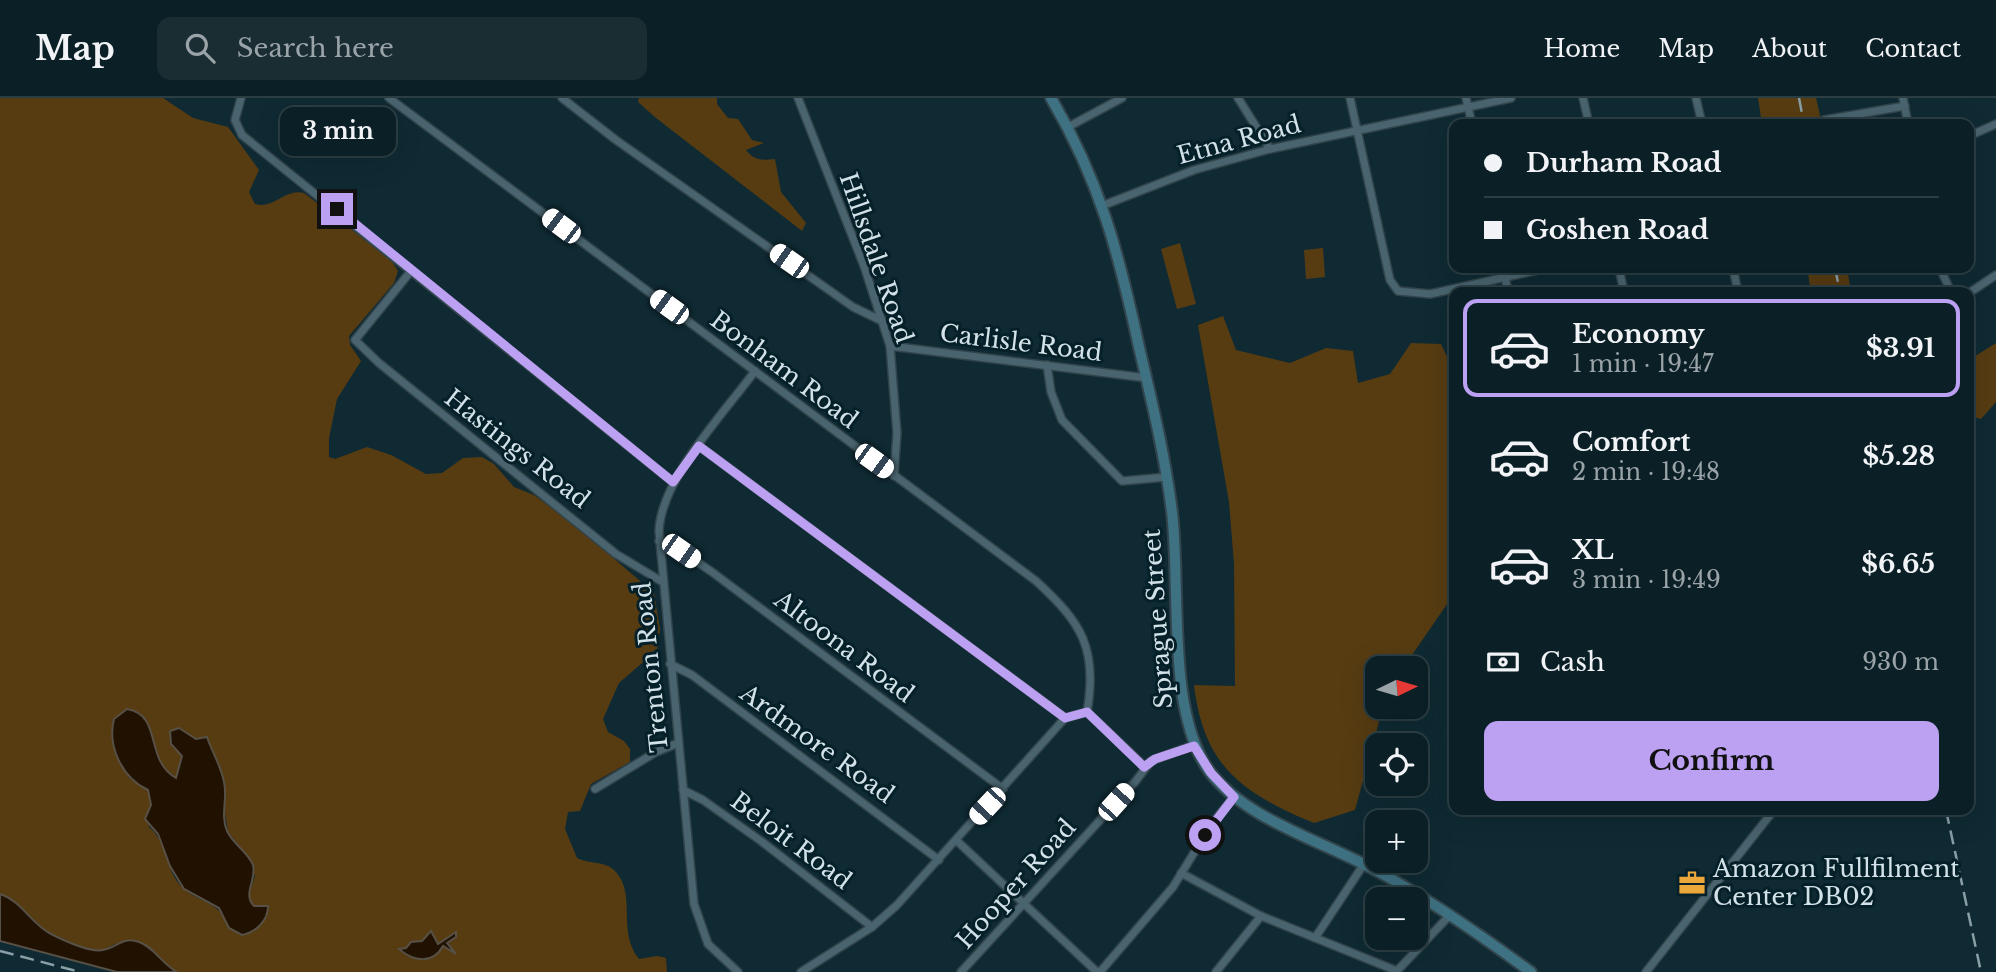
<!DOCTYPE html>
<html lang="en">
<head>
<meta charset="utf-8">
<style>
	body { margin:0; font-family:"Libre Baskerville",serif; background:#192d32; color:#f1f3f6; height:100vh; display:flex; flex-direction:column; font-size:26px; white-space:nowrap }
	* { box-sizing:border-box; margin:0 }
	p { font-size:23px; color:#9aa3a7 }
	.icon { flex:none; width:38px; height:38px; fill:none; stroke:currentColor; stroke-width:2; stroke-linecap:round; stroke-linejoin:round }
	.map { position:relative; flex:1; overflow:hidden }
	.details { position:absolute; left:1449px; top:189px; width:525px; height:528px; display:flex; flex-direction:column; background:#0b2026; border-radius:14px; box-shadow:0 7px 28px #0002,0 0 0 2px #2b3e43 }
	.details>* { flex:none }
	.top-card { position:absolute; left:1449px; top:21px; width:525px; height:154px; border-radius:14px; box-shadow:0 7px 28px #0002,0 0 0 2px #2b3e43; display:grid; align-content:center; height:154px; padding:0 35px; background:#0b2026 }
	.needle { width:46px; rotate:85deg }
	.fabs { position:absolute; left:1365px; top:558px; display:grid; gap:14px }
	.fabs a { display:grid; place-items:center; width:63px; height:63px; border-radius:14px; background:#0b2026; box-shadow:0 7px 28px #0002,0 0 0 2px #2b3e43; font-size:35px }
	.end { position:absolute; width:32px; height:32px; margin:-16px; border:9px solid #bca0f2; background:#111; box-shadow:0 0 0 4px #111 }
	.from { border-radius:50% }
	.bubble { position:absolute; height:49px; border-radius:14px; background:#0b2026; box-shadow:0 7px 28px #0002,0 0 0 2px #2b3e43; font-size:23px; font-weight:700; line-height:49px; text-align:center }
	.car { position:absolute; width:21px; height:42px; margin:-21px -10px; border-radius:9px; box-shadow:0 0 5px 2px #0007; background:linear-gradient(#fff 24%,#345 0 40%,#fff 0 76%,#345 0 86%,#fff 0) }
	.top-card b { display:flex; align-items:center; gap:24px; height:66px; font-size:26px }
	.top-card b+b { border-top:2px solid #2b3e43 }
	.top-card i { width:18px; height:18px; background:#f1f3f6 }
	ul { padding:12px 0 0; list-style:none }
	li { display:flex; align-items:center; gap:21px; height:98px; margin:0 14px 10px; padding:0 21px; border:4px solid transparent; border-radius:14px }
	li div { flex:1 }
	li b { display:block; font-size:26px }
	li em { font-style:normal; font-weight:700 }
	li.active { border-color:#bca0f2 }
	li>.icon { width:63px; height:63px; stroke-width:1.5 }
	.pay { display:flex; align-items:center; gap:18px; height:77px; padding:0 35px; font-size:26px }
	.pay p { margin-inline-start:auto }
	.action { display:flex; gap:14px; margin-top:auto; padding:14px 35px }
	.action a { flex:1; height:80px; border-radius:14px; background:#bca0f2; color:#111; font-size:28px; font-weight:700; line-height:80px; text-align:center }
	header { display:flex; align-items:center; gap:42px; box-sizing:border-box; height:98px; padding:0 35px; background:#0b2026; border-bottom:2px solid #2b3e43 }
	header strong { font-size:33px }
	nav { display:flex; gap:38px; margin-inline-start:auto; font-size:24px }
	.search { width:490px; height:63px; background:#192d32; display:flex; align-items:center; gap:18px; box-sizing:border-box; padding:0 24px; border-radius:14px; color:#9aa3a7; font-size:26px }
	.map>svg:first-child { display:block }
</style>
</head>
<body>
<header>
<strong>Map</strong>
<div class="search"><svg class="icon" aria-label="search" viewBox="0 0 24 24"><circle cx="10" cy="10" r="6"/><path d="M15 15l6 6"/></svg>Search here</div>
<nav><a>Home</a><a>Map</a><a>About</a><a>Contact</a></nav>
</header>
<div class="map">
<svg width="1996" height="874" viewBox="0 0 1996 874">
	<rect width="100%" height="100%" fill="#0f2a33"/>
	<g fill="#573c12" fill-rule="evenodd">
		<path d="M0,0H163L193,20L228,29L259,72L249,94L255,106C273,112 285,90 304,95L391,162L398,173L394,185L349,238L350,247L361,263L337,301L329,340V359L335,361L367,349L391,357L426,376L442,375L463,360L482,359L494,366L514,389L534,397L575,427L654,495L660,531L657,552L619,585L603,621L608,634L624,643L630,651V664L591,686L580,713L568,714L565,731L577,760C588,766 605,763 614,772C638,795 616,833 639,861L657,858L666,860L667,874H177L138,843L115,846L102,853L81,849L44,832L20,808L0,796ZM186,634L196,641L207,639L216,660L228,734L246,756L255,778L249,796L250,805L258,809L229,830C221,804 202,806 184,791C165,775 168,744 149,729L147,715L151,707L148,692L129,680L115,653L153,646L159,665L177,681L182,658L171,645ZM430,834L438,846L456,834L447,845L455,855L443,848L426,862L408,858L401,853L423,843Z"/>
		<path d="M639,0H717V6L728,20L738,21L752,42L764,45L746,52C753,62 763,63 775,61L781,94L806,125L802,133L656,20L638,4Z"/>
		<path d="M1758,0H1816L1822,26H1762Z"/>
		<path d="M1180,145L1196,206L1177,211L1161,151Z"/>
		<path d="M1323,150L1325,179L1306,181L1304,152Z"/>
		<path d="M1807,170H1847L1851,194H1811Z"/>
		<path d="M1223,218L1236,252L1290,265L1326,250L1353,253L1358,285L1390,276L1411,245L1441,246L1454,274V496L1403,570H1377V609H1383L1355,712L1314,725C1242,695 1204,669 1194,587L1235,588L1234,466L1229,404L1198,227Z"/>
		<path d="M1996,245V304L1981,321L1969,318V262Z"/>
	</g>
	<g fill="#211100" stroke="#565046" stroke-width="2">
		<path d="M127,611C163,617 144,662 176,680L182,658L171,646L170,633L179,630L196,641L207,639C212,654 221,668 224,684C228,701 220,716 227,733C233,746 248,754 253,767C257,782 242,796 254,808H268C268,823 256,834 242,837L229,830L219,810L184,791L170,768L158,736L145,721L151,707L148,692C122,680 107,648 114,621Z"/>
		<path d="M0,796C22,803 31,826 51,836C63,842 90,855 103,852C117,850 122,838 139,844C154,849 162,866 177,874H117L0,843Z"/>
		<path d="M431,833L438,846L456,834V839L447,845L456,856L443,848C433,866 414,864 399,851L406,850L411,844L422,843Z"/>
	</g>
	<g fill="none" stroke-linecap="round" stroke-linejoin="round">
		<g stroke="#32444b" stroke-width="10">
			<g id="street">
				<path d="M241,0L235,22L242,37L673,384"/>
				<path d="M389,0L1036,483C1082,525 1098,551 1087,614"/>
				<path d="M562,0L616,42L853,209L882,223"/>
				<path d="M798,0L864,168L890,248L897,335L894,378"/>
				<path d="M1238,0L1270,51"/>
				<path d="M1350,0L1390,182L1398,193L1430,196L1547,170"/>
				<path d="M1466,0L1472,26"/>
				<path d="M1583,0L1589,26"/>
				<path d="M1696,0L1702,26"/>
				<path d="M1903,0L1908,26"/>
				<path d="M1824,22L1905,8"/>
				<path d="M1068,29L1122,0"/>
				<path d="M1969,38L1996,26"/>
				<path d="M1104,107L1194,72L1270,51L1511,0"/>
				<path d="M1619,170L1624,194"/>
				<path d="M1733,170L1738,194"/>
				<path d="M1940,170L1951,194"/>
				<path d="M411,173L355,242L379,265L616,456L661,483"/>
				<path d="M1505,179L1508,194"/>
				<path d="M1969,195L1996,177"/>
				<path d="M890,248L1147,280"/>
				<path d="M1047,267L1051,294L1062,322L1122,383L1167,379"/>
				<path d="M699,348L1065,620"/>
				<path d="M659,443L677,450L712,474L1003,691"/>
				<path d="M670,566L692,577L939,762"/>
				<path d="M1087,614L1145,669"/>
				<path d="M595,691L656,654L678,645"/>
				<path d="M683,692L703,702L761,743L872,829"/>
				<path d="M956,742L1097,874"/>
				<path d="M1181,775L1261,818L1397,873"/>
				<path d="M1315,840L1364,766"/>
				<path d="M738,874L708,846L694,806L659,433C661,381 724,315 755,273"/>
				<path d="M801,874L872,829L897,807L1065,620L1087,614"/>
				<path d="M961,874L1135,684L1151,663L1194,647"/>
				<path d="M1100,874L1173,789L1211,727L1234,699"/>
				<path d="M1216,874L1261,818"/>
				<path d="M1396,874L1449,818"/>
				<path d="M1646,874L1774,712"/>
			</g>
		</g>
		<g stroke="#32444b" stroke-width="14">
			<path id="secondary" d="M1051,0C1100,83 1119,156 1139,249C1152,304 1165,358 1172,414C1181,489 1166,615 1210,674C1246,722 1325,744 1377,773C1431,802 1482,838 1531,874"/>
		</g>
		<use href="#street" stroke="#49646f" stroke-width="7"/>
		<use href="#secondary" stroke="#3e7182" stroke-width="10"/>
		<g stroke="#8a9ea5" stroke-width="2.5" stroke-dasharray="14 7" stroke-linecap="butt">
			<path d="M1799,0L1804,26"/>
			<path d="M1835,170L1840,194"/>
			<path d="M1946,712L1981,874"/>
			<path d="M0,853L80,874"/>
		</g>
	</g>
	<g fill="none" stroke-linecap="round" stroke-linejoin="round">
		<path stroke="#bca0f2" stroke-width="9" d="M337,111L673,384L699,348L1065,620L1087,614L1144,669L1155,661L1194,648L1211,675L1234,699L1205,737"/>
	</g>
	<defs>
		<g id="office-bare" transform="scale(2.1)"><path d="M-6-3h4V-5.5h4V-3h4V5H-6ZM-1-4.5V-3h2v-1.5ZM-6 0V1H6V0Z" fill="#eda83b" stroke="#052029" stroke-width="2.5" paint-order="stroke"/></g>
	</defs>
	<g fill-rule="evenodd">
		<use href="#office-bare" x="1692" y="785"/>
	</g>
	<g text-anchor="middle" stroke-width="6" stroke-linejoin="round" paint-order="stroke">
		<g font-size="24" fill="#d2e2e8" stroke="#052029">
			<text transform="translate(1239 42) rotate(-15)" y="8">Etna Road</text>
			<text transform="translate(876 160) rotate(71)" y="8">Hillsdale Road</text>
			<text transform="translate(1021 245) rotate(7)" y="8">Carlisle Road</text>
			<text transform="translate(784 272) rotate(37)" y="8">Bonham Road</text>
			<text transform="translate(517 351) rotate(38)" y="8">Hastings Road</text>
			<text transform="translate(1158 521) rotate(-94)" y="8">Sprague Street</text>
			<text transform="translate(844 549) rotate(37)" y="8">Altoona Road</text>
			<text transform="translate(651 569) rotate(-96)" y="8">Trenton Road</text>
			<text transform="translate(817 646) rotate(36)" y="8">Ardmore Road</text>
			<text transform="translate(791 743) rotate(37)" y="8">Beloit Road</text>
			<text transform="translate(1016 786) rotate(-48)" y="8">Hooper Road</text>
		</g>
		<g font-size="24" fill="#d2e2e8" stroke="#052029" text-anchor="start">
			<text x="1713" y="779">Amazon Fullfilment<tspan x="1713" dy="28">Center DB02</tspan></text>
		</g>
	</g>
</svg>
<div class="fabs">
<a><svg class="needle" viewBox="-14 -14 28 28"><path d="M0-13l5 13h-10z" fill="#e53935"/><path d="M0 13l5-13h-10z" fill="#9aa3a7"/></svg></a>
<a><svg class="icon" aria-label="locate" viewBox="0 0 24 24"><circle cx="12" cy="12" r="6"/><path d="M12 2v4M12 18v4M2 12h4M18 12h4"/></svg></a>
<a>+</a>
<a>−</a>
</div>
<i class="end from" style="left:1205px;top:737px"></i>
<i class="end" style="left:337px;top:111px"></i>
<div class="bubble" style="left:280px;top:9px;width:116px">3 min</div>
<i class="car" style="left:561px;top:128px;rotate:307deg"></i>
<i class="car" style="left:789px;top:163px;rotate:305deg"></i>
<i class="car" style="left:669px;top:209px;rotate:306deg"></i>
<i class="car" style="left:874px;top:363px;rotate:126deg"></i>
<i class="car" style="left:681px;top:453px;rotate:125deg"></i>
<i class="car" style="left:1116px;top:704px;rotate:42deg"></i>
<i class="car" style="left:987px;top:708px;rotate:223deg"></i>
<div class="top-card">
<b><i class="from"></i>Durham Road</b>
<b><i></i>Goshen Road</b>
</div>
<section class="details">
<ul>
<li class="active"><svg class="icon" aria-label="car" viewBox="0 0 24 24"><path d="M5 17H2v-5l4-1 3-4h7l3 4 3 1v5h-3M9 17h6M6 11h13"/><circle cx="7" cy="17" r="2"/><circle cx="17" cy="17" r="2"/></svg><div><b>Economy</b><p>1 min · 19:47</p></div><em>$3.91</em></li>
<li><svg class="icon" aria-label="car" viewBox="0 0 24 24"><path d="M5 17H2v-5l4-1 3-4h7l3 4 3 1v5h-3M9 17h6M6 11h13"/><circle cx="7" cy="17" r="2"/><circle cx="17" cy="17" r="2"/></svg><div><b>Comfort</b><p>2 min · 19:48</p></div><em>$5.28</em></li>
<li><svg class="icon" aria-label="car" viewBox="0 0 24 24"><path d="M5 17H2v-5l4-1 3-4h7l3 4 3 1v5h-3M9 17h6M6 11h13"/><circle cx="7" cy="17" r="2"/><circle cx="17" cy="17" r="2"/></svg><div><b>XL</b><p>3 min · 19:49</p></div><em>$6.65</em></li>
</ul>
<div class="pay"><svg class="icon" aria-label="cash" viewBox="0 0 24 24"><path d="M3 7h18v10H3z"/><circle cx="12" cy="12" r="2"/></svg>Cash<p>930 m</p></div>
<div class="action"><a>Confirm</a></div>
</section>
</div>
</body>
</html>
